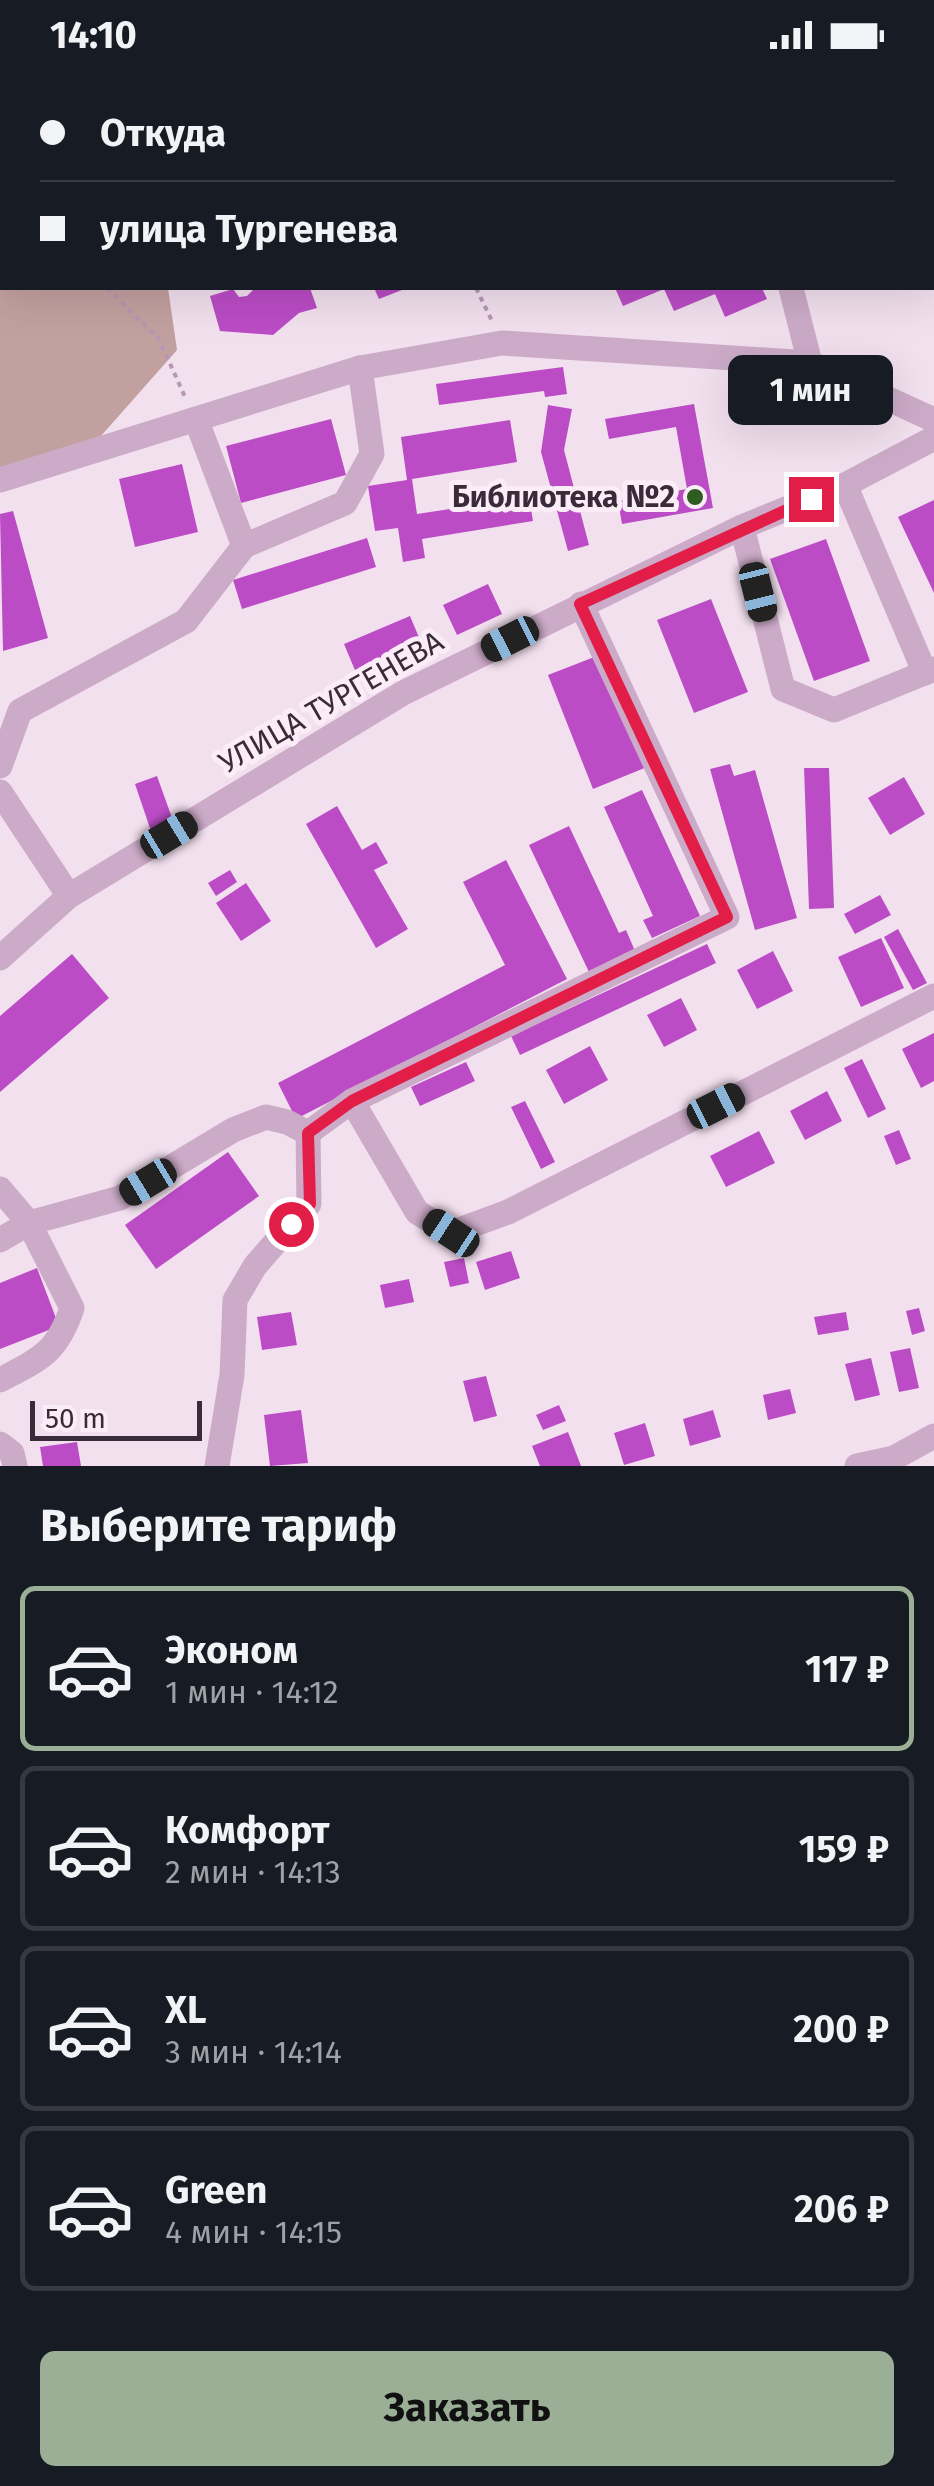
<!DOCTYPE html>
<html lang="ru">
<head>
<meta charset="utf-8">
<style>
	body { margin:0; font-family:"Fira Sans",sans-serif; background:#20242c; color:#f1f3f6; height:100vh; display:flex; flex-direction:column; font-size:38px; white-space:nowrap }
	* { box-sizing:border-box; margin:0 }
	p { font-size:32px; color:#9ea1a6 }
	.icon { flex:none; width:55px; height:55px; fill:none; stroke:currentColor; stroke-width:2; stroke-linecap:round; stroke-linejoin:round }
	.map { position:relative; height:1396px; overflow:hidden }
	.drawer { display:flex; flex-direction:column; background:#171b24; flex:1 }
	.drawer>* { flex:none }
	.banner { position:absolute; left:0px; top:0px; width:935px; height:220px; box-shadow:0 10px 40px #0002; display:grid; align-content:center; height:220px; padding:0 40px; background:#171b24 }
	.scale { position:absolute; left:30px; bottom:25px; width:172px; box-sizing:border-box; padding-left:10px; border:5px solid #3a2b3a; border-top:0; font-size:28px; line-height:35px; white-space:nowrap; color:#3a2b3a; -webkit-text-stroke:8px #faedf8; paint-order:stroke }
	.end { position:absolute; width:45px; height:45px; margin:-22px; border:12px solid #e11d48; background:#fff; box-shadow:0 0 0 5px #fff }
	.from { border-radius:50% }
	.bubble { position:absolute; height:70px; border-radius:15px; background:#171b24; box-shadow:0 10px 40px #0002; font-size:32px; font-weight:700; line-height:70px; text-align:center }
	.car { position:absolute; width:30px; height:60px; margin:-30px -15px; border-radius:12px; box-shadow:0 0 8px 2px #0007; background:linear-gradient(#222 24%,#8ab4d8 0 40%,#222 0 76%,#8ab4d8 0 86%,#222 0) }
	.banner b { display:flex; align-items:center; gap:35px; height:95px; font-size:38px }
	.banner b+b { border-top:2px solid #363941 }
	.banner i { width:25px; height:25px; background:#f1f3f6 }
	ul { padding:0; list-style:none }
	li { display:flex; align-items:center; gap:30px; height:165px; margin:0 20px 15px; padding:0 20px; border:5px solid #363941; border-radius:15px }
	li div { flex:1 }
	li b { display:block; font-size:38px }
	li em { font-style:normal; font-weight:700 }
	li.active { border-color:#9aaf95 }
	li>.icon { width:90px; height:90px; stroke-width:1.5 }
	h2 { padding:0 40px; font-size:45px; line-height:120px }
	.cta { display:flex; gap:20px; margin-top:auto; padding:20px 40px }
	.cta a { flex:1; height:115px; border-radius:15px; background:#9aaf95; color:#111; font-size:40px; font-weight:700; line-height:115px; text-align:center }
	.status { display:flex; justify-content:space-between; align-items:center; height:70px; padding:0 50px; background:#171b24; direction:ltr }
	.status svg { height:28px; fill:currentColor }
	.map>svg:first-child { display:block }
</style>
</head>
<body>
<div class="status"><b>14:10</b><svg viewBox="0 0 49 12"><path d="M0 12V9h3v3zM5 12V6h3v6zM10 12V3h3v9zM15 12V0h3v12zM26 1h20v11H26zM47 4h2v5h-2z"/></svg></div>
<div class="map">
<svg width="934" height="1396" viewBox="0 0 934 1396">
	<rect width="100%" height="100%" fill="#f3e0ef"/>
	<path fill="#c3a0a0" d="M0,0L292,2H2V218H168L177,280L101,366L0,398Z"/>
	<g fill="#bb4cc6">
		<path d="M255,218H310L317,238L299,243L273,265L220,261L210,226L233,219L239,227L247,226Z"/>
		<path d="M374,218H407L379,229Z"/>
		<path d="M615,218H762L767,229L725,247L715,224L674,241L664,219L623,236Z"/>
		<path d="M563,297L567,324L545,327L544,321L439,335L436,314Z"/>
		<path d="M694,334L713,438L622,454L618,431L687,419L676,357L609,369L605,349Z"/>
		<path d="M548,335L572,339L564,380L589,475L568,481L541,382Z"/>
		<path d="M331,349L346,405L241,433L226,376Z"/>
		<path d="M510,350L517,392L412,409L417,444L529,427L533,451L422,469L425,488L403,492L398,458L375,461L368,416L407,410L401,367Z"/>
		<path d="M182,394L198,462L135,477L119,409Z"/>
		<path d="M934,430V523L898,447Z"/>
		<path d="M13,441L48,568L3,581L0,444Z"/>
		<path d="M367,468L376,497L242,539L233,510Z"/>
		<path d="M826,469L870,591L814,611L770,489Z"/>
		<path d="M488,514L502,544L457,565L443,535Z"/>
		<path d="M711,529L748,622L694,643L657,550Z"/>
		<path d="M410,546L423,577L357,605L344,574Z"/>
		<path d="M602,584L647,697L593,719L548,605Z"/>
		<path d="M730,694L734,706L755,700L797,848L755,860L710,699Z"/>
		<path d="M804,698H829L834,838L809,839Z"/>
		<path d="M157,706L176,759L153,767L135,714Z"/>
		<path d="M904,707L925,744L890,765L868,728Z"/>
		<path d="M642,720L700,846L652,868L643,850L653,846L604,737Z"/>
		<path d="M337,736L362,780L376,772L388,793L374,800L408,859L376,878L306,754Z"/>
		<path d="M569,756L619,863L626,860L635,881L589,902L529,775Z"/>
		<path d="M506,790L567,909L296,1049L278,1013L505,895L463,812Z"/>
		<path d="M230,800L237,812L216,826L208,813Z"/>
		<path d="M246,813L271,851L241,871L216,833Z"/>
		<path d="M880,825L891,845L855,864L844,844Z"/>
		<path d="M898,859L927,913L913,920L884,867Z"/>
		<path d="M881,868L904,918L861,937L838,887Z"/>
		<path d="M707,874L716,893L520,985L511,966Z"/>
		<path d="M773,881L793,921L757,939L737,900Z"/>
		<path d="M72,884L109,928L0,1022V946Z"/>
		<path d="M681,928L697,960L664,977L647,945Z"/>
		<path d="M934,963V1011L921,1018L902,979Z"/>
		<path d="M590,976L608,1010L564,1034L546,1000Z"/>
		<path d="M862,989L886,1039L868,1048L844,998Z"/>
		<path d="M466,992L475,1011L420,1036L411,1017Z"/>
		<path d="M827,1021L842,1051L805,1070L790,1041Z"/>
		<path d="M525,1031L555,1092L541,1099L511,1037Z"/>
		<path d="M899,1060L911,1089L896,1095L884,1066Z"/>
		<path d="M759,1061L775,1093L726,1117L710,1086Z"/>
		<path d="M228,1082L259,1126L156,1199L125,1155Z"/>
		<path d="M511,1181L520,1208L485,1220L476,1192Z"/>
		<path d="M464,1188L469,1213L450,1217L444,1192Z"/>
		<path d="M37,1198L59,1256L0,1279V1213Z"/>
		<path d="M409,1209L414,1232L385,1238L380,1215Z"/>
		<path d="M919,1238L925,1261L912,1265L906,1241Z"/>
		<path d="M291,1242L297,1275L262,1280L257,1247Z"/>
		<path d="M846,1242L849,1260L818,1265L814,1247Z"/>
		<path d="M910,1278L919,1318L899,1322L890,1282Z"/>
		<path d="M871,1288L880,1325L855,1331L845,1294Z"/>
		<path d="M486,1306L497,1346L474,1352L463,1311Z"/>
		<path d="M790,1319L796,1343L768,1350L763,1325Z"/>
		<path d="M559,1335L566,1351L543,1360L536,1345Z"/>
		<path d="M301,1340L308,1393L270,1396L264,1345Z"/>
		<path d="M713,1340L721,1367L690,1376L683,1349Z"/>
		<path d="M645,1353L655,1386L624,1395L614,1363Z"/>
		<path d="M568,1362L581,1396H540L532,1376Z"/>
		<path d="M77,1372L81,1396H43L40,1377Z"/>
	</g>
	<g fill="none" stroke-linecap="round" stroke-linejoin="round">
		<g stroke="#b896b4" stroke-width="4" stroke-dasharray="5 5" stroke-linecap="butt">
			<path d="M351,0L355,2"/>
			<path d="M0,102L2,104"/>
			<path d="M107,218L159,269L185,327"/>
			<path d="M476,218L492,251"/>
		</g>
		<g stroke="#ccabc8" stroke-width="25">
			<path d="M903,0L904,2"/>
			<path d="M504,2L530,0"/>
			<path d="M743,2V0"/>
			<path d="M932,56L934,59"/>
			<path d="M791,218L810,293"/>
			<path d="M0,410L360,298L502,273L810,293L934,350"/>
			<path d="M845,415L925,603"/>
			<path d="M742,457L783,619L834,640L934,599"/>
			<path d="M244,476L345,433L372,384L360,298"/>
			<path d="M0,696L20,641L186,551L244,476L196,349"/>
			<path d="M0,722L69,826"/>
			<path d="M0,888L69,826L403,623L742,457L845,415L934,368"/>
			<path d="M352,1031L417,1142L451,1163L508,1142L934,926"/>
			<path d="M0,1119L29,1153L120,1128L233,1060L266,1047L287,1052L308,1063"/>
			<path d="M0,1170L29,1153L72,1238C57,1283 40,1289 0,1310"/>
			<path d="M0,1374L12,1383L15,1396"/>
			<path d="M217,1396L232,1305L235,1230L255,1196L309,1134L308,1063L352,1031L727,847L581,534"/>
			<path d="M857,1396L894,1388L934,1366"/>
		</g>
	</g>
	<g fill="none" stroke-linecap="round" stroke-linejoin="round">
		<path stroke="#e11d48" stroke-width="12" d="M291,1154L310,1134L308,1063L352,1031L727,847L580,534L811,429"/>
	</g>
	<circle fill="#2f5c1f" stroke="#faedf8" stroke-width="4" cx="695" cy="427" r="10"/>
	<g text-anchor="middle" stroke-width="10" stroke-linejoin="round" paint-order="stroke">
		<g font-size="30" font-weight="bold" fill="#3a2b3a" stroke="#faedf8" text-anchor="end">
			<text x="675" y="437">Библиотека №2</text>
		</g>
		<g font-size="30" fill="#3a2b3a" stroke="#faedf8">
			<text transform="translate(331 632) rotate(-30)" y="10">УЛИЦА ТУРГЕНЕВА</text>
		</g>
	</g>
</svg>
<div class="scale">50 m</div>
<i class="end from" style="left:291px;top:1154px"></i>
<i class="end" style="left:811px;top:429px"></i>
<div class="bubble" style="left:728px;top:285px;width:165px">1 мин</div>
<i class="car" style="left:758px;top:522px;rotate:166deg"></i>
<i class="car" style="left:510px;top:569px;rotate:243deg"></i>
<i class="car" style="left:169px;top:765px;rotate:59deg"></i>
<i class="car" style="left:716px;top:1036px;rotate:63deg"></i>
<i class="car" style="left:148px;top:1112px;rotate:239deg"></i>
<i class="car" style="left:451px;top:1163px;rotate:303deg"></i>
<div class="banner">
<b><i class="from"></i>Откуда</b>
<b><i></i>улица Тургенева</b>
</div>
</div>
<section class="drawer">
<h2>Выберите тариф</h2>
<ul>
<li class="active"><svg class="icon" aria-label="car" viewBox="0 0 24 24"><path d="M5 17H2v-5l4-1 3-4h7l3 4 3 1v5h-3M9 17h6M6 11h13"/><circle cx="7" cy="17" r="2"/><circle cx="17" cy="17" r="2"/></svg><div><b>Эконом</b><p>1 мин · 14:12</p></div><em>117 ₽</em></li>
<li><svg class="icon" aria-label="car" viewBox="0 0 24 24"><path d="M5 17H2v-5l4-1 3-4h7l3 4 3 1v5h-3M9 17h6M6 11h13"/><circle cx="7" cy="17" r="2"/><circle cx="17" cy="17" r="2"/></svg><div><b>Комфорт</b><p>2 мин · 14:13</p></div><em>159 ₽</em></li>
<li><svg class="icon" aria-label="car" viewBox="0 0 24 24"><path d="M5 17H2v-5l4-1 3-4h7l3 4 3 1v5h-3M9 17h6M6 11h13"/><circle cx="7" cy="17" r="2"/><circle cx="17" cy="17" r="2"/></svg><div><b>XL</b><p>3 мин · 14:14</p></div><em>200 ₽</em></li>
<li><svg class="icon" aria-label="car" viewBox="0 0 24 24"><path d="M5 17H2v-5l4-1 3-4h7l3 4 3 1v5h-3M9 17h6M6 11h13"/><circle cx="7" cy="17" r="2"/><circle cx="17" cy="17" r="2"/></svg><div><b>Green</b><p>4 мин · 14:15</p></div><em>206 ₽</em></li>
</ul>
<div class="cta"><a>Заказать</a></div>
</section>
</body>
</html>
